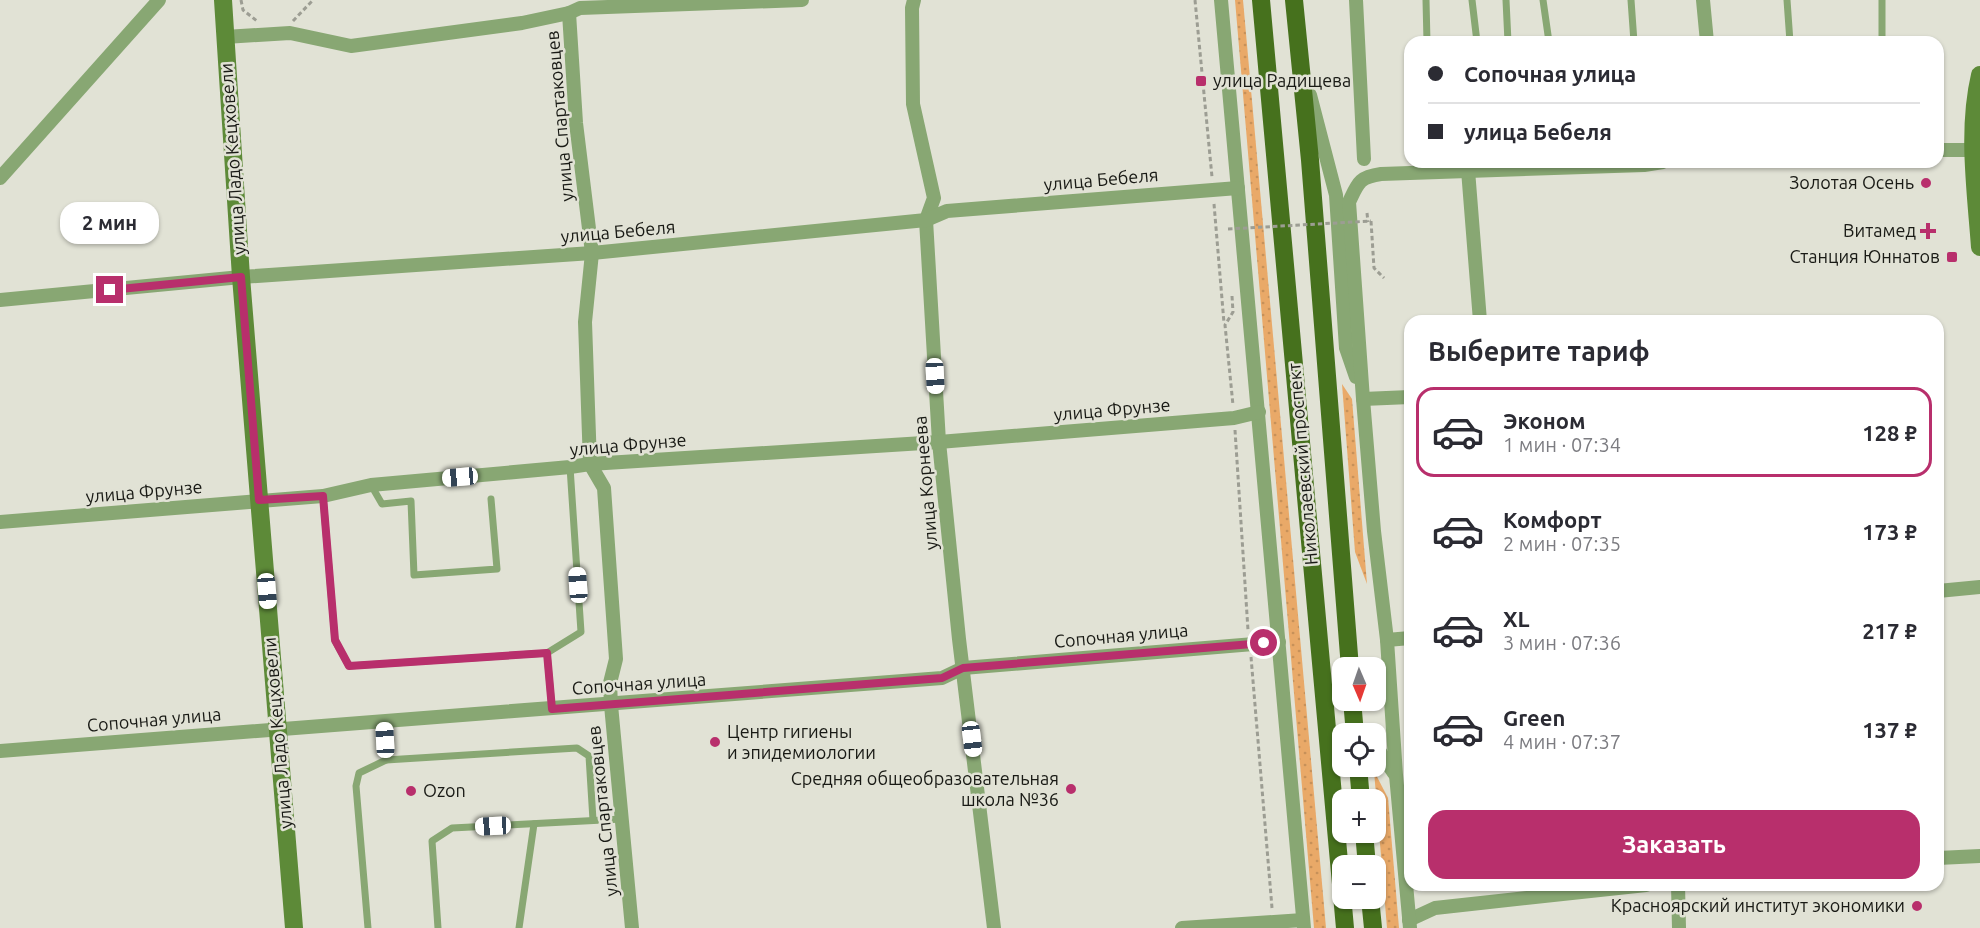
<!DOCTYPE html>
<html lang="ru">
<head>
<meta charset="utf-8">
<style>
	body { margin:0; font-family:Ubuntu,sans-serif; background:#f7f7f7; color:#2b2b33; height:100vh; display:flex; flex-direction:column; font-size:22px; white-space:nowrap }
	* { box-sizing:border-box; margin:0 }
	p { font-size:20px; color:#7c7c81 }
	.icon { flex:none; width:33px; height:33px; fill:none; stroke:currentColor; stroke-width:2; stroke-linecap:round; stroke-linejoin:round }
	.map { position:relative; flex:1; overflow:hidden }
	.sheet { position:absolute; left:1404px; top:315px; width:540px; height:576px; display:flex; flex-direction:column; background:#fff; border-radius:18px; box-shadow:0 2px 4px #0004 }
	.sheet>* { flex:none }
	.top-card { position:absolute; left:1404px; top:36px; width:540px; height:132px; border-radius:18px; box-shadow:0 2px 4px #0004; display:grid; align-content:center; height:132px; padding:0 24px; background:#fff }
	.needle { width:39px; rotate:178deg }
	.fabs { position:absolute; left:1332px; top:657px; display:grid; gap:12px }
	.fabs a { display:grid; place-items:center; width:54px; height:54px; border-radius:12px; background:#fff; box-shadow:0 2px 4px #0004; font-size:30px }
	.end { position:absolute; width:27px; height:27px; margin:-14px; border:8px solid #b82f6c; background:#fff; box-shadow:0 0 0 3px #fff }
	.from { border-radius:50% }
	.bubble { position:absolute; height:42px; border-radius:18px; background:#fff; box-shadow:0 2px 4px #0004; font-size:20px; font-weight:700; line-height:42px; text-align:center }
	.car { position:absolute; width:18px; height:36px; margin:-18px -9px; border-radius:8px; box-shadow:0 0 4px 2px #0007; background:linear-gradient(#fff 24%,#345 0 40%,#fff 0 76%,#345 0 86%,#fff 0) }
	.top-card b { display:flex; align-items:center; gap:21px; height:57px; font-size:22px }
	.top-card b+b { border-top:2px solid #e1e1e2 }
	.top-card i { width:15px; height:15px; background:#2b2b33 }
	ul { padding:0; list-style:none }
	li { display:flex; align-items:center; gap:18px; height:90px; margin:0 12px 9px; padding:0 12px; border:3px solid transparent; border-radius:18px }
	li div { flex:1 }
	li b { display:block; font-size:22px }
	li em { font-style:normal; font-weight:700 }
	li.active { border-color:#b82f6c }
	li>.icon { width:54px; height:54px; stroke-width:1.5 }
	h2 { padding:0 24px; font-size:27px; line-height:72px }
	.action { display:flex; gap:12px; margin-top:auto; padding:12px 24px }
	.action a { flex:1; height:69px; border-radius:18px; background:#b82f6c; color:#fff; font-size:24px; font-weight:700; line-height:69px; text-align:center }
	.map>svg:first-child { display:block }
</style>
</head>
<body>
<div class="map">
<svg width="1980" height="928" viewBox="0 0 1980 928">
	<defs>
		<pattern id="grass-dots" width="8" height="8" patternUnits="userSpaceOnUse" patternTransform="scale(1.5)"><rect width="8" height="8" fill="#e9a968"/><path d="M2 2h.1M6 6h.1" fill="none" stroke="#c79159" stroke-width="1.8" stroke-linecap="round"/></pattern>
	</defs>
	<rect width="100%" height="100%" fill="#e1e2d5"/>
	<g fill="url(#grass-dots)">
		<path d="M1235,0H1243L1326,928H1314Z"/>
		<path d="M1342,384L1352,399L1367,584L1355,552Z"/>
		<path d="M1374,771L1388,798L1399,928H1387Z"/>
	</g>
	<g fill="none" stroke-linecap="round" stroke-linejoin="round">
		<g stroke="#9c9d93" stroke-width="3" stroke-dasharray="4.5 3" stroke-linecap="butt">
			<path d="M241,0L243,10L257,21"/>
			<path d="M1195,0L1212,177"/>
			<path d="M293,21L313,0"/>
			<path d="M1214,204L1224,323"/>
			<path d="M1367,213L1368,222"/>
			<path d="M1371,221L1374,268L1384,278"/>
			<path d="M1232,296L1233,312L1225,325L1233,405"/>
			<path d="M1235,430L1248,630"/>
			<path d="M1251,657L1272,908"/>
		</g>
		<g stroke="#88a773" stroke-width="7">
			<path d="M1426,0L1427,42"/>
			<path d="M1472,0L1477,42"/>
			<path d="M1506,0L1508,42"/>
			<path d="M1543,0L1549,42"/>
			<path d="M1631,0L1634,42"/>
			<path d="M1787,0L1790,42"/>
			<path d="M1882,42V0"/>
			<path d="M371,485L382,504L411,501L414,575L497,569L491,499"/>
			<path d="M323,496L335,641L349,666L547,653L552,709"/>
			<path d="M547,653L581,632L570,467"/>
			<path d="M386,760L577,748L589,756L593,820"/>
			<path d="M368,928L356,786L359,773L386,760L384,721"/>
			<path d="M438,928L432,841L452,828L622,819"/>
			<path d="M519,928L534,824"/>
		</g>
		<g stroke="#88a773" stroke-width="14">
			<path d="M914,0L912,8L913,104L934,198L926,220L939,442L959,639L994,928"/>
			<path d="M1221,0L1304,928"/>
			<path d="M1356,0L1364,159"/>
			<path d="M1703,0L1707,42"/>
			<path d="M569,13L576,123L592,253L585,322L590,464L604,488L616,659L610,683L611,705L632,928"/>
			<path d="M225,37L290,33L351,46L522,23L569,13L580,8L802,0"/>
			<path d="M1310,95L1336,195L1346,348L1356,377"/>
			<path d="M1938,150H1973"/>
			<path d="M1468,170L1480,321"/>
			<path d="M0,178L159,0"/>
			<path d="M0,300L241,277L592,253L926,220L947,211L1238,188"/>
			<path d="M1363,399L1410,397"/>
			<path d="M0,522L323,496L371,485L570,467L590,464L939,442L1234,418L1259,412"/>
			<path d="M1938,591L1980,587"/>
			<path d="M1387,640L1410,638"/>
			<path d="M1376,746L1394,773"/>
			<path d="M0,751C314,724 628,704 942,678L963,668L1279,642"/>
			<path d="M1938,858L1980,856"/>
			<path d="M1678,885L1679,928"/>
			<path d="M1409,920L1435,908L1646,885"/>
			<path d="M1182,928L1303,920"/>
			<path d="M1410,928L1396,775L1387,640L1374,531L1363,399L1349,202C1358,183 1359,177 1381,174L1644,165L1663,162"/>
		</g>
		<g stroke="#5d8a38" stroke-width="18">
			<path d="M223,0L241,277L294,928"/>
			<path d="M1980,75C1967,130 1976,191 1980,247"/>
		</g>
		<g stroke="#46711d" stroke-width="18">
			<path d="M1261,0L1345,928"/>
			<path d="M1294,0L1310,160L1350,668"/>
			<path d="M1352,700L1355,734"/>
			<path d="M1358,766L1361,800"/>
			<path d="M1364,832L1367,866"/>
			<path d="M1370,898L1373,928"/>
		</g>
		<path stroke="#9c9d93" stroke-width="3" stroke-dasharray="4.5 3" stroke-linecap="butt" d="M1228,229L1371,221"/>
	</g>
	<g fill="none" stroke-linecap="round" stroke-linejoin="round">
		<path stroke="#b82f6c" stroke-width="8" d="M110,290L241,277L259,500L323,496L335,640L349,666L547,653L552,709L942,678L963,668L1264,643"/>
	</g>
	<g fill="#b82f6c" stroke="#e1e2d5" stroke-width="2">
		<rect x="1195" y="75" width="12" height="12" rx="3"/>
		<circle cx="1926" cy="183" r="6"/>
		<path d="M1925 222h6v6h6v6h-6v6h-6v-6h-6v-6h6z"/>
		<rect x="1946" y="251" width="12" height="12" rx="3"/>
		<circle cx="715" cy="742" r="6"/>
		<circle cx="1071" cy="789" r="6"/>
		<circle cx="411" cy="791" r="6"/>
		<circle cx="1917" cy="906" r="6"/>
	</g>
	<g text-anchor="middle" stroke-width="5" stroke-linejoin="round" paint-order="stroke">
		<g font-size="18" fill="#191a15" stroke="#e1e2d5" text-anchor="end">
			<text x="1213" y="87" text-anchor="start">улица Радищева</text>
			<text x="1914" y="189">Золотая Осень</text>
			<text x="1916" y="237">Витамед</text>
			<text x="1940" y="263">Станция Юннатов</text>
			<text x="727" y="738" text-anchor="start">Центр гигиены<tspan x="727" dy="21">и эпидемиологии</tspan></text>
			<text x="1059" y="785">Средняя общеобразовательная<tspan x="1059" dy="21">школа №36</tspan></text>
			<text x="423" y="797" text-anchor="start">Ozon</text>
			<text x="1905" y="912">Красноярский институт экономики</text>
		</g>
		<g font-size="18" fill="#191a15" stroke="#e1e2d5">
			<text transform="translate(560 116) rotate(-95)" y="6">улица Спартаковцев</text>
			<text transform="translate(233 159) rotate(-94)" y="6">улица Ладо Кецховели</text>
			<text transform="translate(1101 180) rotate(-5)" y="6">улица Бебеля</text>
			<text transform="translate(618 232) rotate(-5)" y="6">улица Бебеля</text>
			<text transform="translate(1112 410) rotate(-5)" y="6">улица Фрунзе</text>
			<text transform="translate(628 445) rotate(-5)" y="6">улица Фрунзе</text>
			<text transform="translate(1303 464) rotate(-95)" y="6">Николаевский проспект</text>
			<text transform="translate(926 483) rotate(-95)" y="6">улица Корнеева</text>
			<text transform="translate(144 492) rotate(-5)" y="6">улица Фрунзе</text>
			<text transform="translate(1121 636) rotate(-5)" y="6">Сопочная улица</text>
			<text transform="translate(639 684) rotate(-4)" y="6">Сопочная улица</text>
			<text transform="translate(154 720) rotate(-5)" y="6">Сопочная улица</text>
			<text transform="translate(278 733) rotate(-95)" y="6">улица Ладо Кецховели</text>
			<text transform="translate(603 811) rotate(-96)" y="6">улица Спартаковцев</text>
		</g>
	</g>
</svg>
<div class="fabs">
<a><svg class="needle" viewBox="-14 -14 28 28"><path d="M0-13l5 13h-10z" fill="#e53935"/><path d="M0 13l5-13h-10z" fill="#7c7c81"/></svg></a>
<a><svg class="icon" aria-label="locate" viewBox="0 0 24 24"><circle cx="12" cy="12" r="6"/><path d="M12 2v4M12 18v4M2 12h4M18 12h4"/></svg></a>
<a>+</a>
<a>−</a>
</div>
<i class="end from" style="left:1264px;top:643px"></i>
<i class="end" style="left:110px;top:290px"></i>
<div class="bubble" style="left:60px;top:202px;width:99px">2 мин</div>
<i class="car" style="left:935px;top:376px;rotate:177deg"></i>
<i class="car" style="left:460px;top:477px;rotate:265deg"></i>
<i class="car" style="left:578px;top:585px;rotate:356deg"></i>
<i class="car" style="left:267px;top:591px;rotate:175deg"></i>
<i class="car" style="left:972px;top:739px;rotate:173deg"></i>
<i class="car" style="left:385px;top:740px;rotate:357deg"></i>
<i class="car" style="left:493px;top:826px;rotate:267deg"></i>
<div class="top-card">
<b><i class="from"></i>Сопочная улица</b>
<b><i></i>улица Бебеля</b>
</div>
<section class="sheet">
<h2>Выберите тариф</h2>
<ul>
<li class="active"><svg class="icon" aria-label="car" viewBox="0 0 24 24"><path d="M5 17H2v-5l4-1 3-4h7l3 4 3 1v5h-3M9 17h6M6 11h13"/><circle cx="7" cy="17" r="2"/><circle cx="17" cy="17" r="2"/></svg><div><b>Эконом</b><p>1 мин · 07:34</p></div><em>128 ₽</em></li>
<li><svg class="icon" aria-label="car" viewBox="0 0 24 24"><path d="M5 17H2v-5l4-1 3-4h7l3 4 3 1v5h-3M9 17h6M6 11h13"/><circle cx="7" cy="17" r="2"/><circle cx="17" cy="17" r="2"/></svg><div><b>Комфорт</b><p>2 мин · 07:35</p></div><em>173 ₽</em></li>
<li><svg class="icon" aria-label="car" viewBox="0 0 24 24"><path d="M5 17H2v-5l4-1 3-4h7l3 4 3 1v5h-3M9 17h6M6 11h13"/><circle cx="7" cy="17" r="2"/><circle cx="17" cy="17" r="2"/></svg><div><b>XL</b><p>3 мин · 07:36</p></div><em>217 ₽</em></li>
<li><svg class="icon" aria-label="car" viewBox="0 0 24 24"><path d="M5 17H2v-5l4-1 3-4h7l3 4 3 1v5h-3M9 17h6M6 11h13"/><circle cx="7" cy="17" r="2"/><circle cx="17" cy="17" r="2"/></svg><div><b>Green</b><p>4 мин · 07:37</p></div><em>137 ₽</em></li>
</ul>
<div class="action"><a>Заказать</a></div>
</section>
</div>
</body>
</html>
